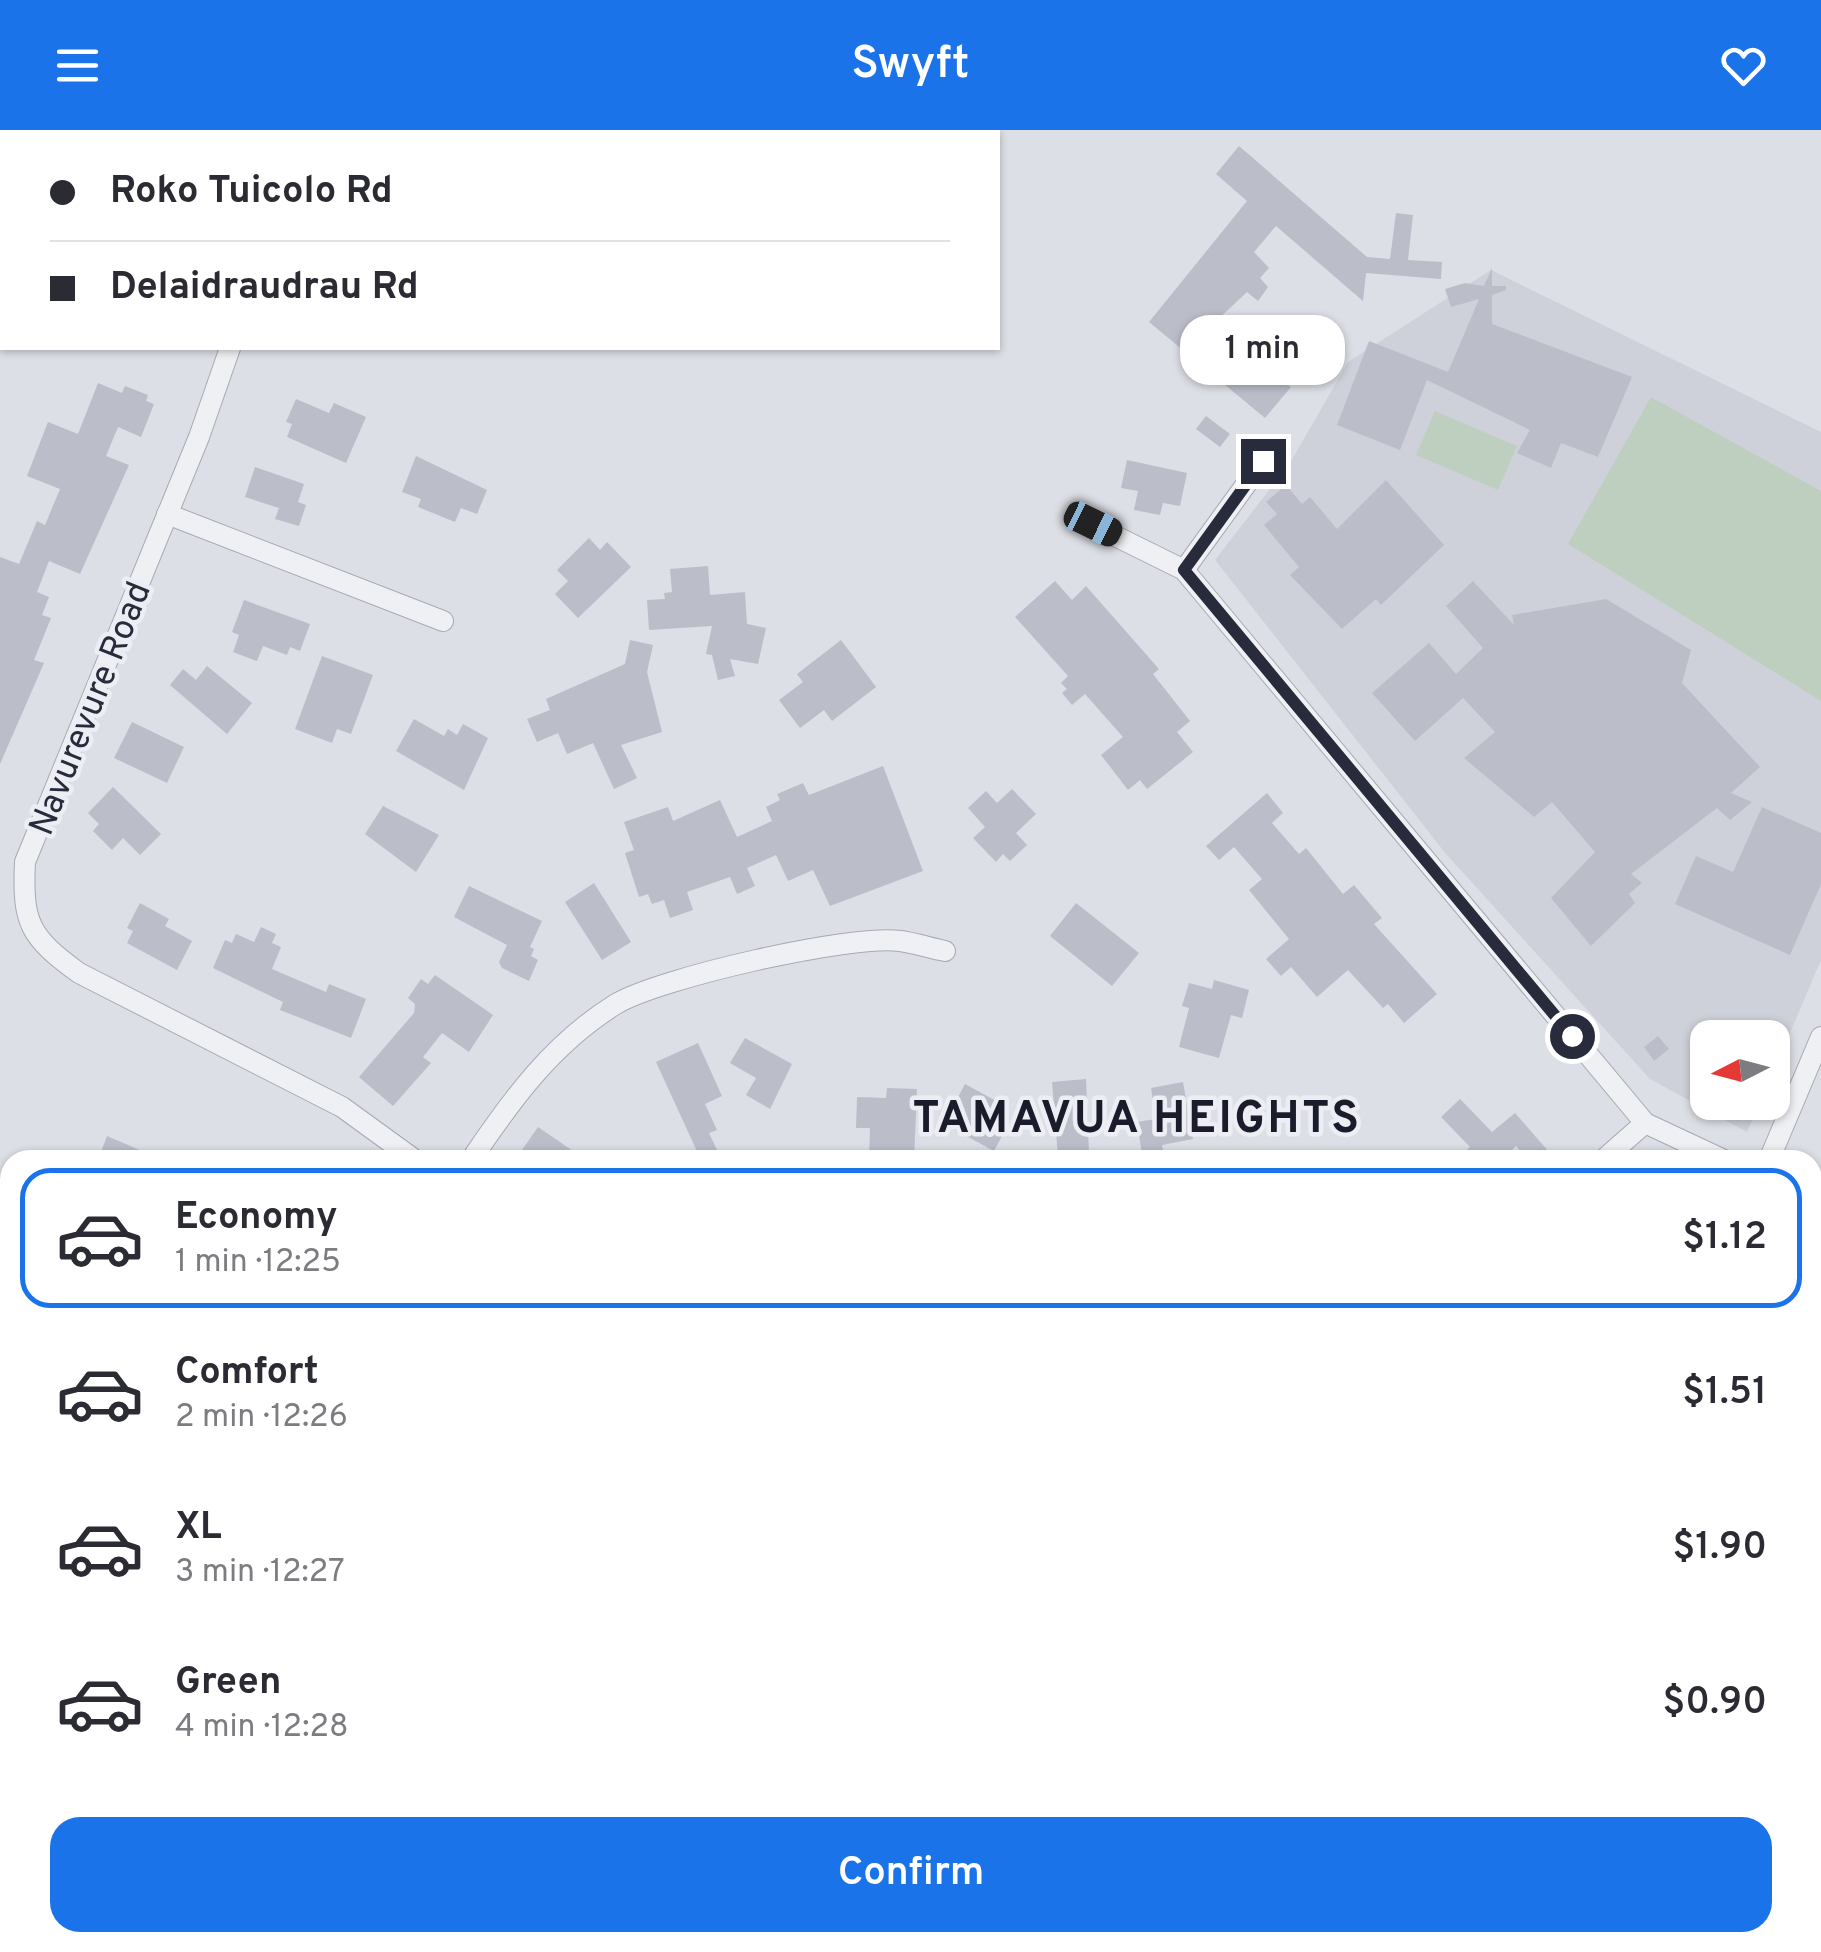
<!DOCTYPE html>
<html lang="en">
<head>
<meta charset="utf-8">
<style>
	body { margin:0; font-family:Overpass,sans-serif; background:#f7f7f7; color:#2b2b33; height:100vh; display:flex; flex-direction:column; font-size:38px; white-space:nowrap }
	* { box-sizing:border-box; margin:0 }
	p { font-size:32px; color:#7c7c81 }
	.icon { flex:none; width:55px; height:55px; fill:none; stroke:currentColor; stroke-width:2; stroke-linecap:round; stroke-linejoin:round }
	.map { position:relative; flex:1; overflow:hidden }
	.drawer { position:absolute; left:0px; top:1020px; width:1822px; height:802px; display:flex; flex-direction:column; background:#fff; border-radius:30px 30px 0 0; box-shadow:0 2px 8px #0004 }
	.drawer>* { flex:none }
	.hud { position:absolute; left:0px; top:0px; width:1000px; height:220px; box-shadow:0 2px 8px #0004; display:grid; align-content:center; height:220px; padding:0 50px; background:#fff }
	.needle { width:65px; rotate:264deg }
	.controls { position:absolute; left:1690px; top:890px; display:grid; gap:20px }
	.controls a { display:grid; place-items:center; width:100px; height:100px; border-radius:20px; background:#fff; box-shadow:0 2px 8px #0004; font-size:50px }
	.end { position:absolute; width:45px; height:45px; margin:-22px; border:12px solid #282b3b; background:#fff; box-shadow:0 0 0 5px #fff }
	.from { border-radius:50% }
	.bubble { position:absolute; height:70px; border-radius:30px; background:#fff; box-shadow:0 2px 8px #0004; font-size:32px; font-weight:600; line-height:70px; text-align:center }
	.car { position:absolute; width:30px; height:60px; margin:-30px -15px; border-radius:12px; box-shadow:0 0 8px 2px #0007; background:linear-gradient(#222 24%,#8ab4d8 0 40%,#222 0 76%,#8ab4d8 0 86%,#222 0) }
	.hud b { display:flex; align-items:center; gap:35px; height:95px; font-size:38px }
	.hud b+b { border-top:2px solid #e1e1e2 }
	.hud i { width:25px; height:25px; background:#2b2b33 }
	ul { padding:18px 0 0; list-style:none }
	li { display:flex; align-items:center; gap:30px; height:140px; margin:0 20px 15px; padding:0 30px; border:5px solid transparent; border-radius:30px }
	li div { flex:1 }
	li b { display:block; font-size:38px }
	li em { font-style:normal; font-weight:600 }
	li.current { border-color:#1a73e8 }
	li>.icon { width:90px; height:90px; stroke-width:1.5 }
	.button { display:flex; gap:20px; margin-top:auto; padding:20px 50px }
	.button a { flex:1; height:115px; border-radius:30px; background:#1a73e8; color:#fff; font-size:40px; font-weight:600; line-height:115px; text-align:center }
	header { display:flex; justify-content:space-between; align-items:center; height:130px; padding:0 50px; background:#1a73e8; color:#fff; font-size:45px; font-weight:600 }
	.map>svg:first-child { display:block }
</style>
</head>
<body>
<header><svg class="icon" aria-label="menu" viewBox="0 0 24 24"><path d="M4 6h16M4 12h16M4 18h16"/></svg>Swyft<svg class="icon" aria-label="heart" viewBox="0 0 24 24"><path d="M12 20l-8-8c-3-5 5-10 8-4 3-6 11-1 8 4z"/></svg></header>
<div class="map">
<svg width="1821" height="1822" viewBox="0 0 1821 1822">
	<rect width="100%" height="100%" fill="#dddfe6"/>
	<path fill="#cfd1da" d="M1491,140L1821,302V830L1773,943L1772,908H1708V972L1760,973L1747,1002L1650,949L1446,724L1215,430L1290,333L1348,232Z"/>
	<g fill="#bfcfbf">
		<path d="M1651,267L1821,361V571L1568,414Z"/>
		<path d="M1435,281L1517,316L1498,360L1416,325Z"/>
		<path d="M0,1347L10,1349V1508L0,1505Z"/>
	</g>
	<g fill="#bbbdc8">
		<path d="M1239,16L1367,127L1390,129L1396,83L1413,85L1408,130L1442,132L1441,149L1366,143L1363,171L1276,96L1254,122L1269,138L1260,148L1268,157L1258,171L1247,162L1214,193L1291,257L1265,288L1149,192L1247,71L1216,44Z"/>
		<path d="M1492,138V156H1506V160L1492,165V194L1632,247L1598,327L1561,313L1551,338L1517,323L1530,300L1427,250L1400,320L1337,295L1369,211L1448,242L1479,169L1451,177L1445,159L1465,153L1484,156Z"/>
		<path d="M98,253L122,263L125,256L148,265L146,271L154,274L141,307L118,297L106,326L129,335L80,444L49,431L37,462L49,467L42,485L51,488L34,530L44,533L0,634V427L19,434L37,391L45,395L60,359L27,346L48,292L78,304Z"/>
		<path d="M296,269L329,283L334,273L366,287L346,333L287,307L292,294L286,292Z"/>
		<path d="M1206,286L1230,304L1220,317L1196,299Z"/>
		<path d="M416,326L487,360L477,384L461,378L455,392L418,377L421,369L402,362Z"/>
		<path d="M1127,330L1187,343L1180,376L1163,373L1160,385L1134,380L1138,361L1121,358Z"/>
		<path d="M255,337L304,354L298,372L306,375L299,396L275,389L279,378L245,367Z"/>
		<path d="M1386,350L1444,415L1381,475L1376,469L1342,499L1290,445L1299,437L1264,395L1277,384L1266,372L1286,355L1302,374L1310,367L1337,399Z"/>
		<path d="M589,408L600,420L607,412L631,437L578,488L555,464L568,451L557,440Z"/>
		<path d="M708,436L710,465L745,462L747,494L766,498L758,534L730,529L735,546L718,550L712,525L706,524L712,496L649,500L647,470L665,469L664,463L672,462L670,439Z"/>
		<path d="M1055,451L1072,470L1086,456L1159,539L1153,544L1190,591L1177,602L1193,622L1147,659L1140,650L1128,660L1101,625L1123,607L1085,564L1072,575L1062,563L1067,559L1061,553L1068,546L1015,487Z"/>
		<path d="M1473,451L1514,495L1512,485L1606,469L1691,520L1682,553L1760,637L1731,663L1752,672L1730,690L1717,678L1631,744L1642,753L1629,764L1635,773L1591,816L1551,768L1595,722L1552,672L1534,687L1464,628L1495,602L1463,568L1415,611L1372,563L1429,513L1456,544L1483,518L1446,476Z"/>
		<path d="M244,470L310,494L300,521L290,517L287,525L263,516L257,531L233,522L239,505L232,502Z"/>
		<path d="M630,510L653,515L647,542L662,602L621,615L637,648L614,659L593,613L567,624L558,603L537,612L527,589L550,580L546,569L625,534Z"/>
		<path d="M841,510L876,557L832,591L824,580L800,598L779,570L803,552L797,544Z"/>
		<path d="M322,526L373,545L351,604L337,599L332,613L295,599Z"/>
		<path d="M207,536L252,573L227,604L170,555L183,539L196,550Z"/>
		<path d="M414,589L444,606L448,599L457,605L463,594L488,608L464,660L396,621Z"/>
		<path d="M132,592L184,617L167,653L114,628Z"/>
		<path d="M883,636L923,741L830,776L813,740L788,751L776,725L747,738L755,756L737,764L730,747L687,762L693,780L670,788L664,770L652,774L648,764L639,767L625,723L634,720L624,692L668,677L673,691L720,670L737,707L772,691L766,677L780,670L777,664L803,653L809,665Z"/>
		<path d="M113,657L161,704L140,725L123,708L112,720L93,701L99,694L88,683Z"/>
		<path d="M1012,659L1036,684L1016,703L1027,715L1010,731L1003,724L996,732L973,708L985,697L968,678L986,661L997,673Z"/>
		<path d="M1267,663L1283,683L1272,693L1299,724L1306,718L1343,764L1354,755L1382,788L1374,794L1437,864L1404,893L1388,874L1383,878L1348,840L1317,867L1291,837L1281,846L1266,829L1289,809L1249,760L1262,749L1234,717L1219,730L1206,716Z"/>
		<path d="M383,676L439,705L416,742L365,704Z"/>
		<path d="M1762,677L1821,703V754L1790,825L1675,774L1696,726L1733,742Z"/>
		<path d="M594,753L631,812L602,830L565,772Z"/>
		<path d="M469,756L542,791L530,817L534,819L531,826L538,830L529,851L502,838L499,832L507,815L454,787Z"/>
		<path d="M140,773L169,789L165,796L192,811L177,840L127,813L133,801L127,798Z"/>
		<path d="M1076,773L1139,823L1112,856L1050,806Z"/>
		<path d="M261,797L276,804L272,813L281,817L272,839L326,862L329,854L366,869L351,908L280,880L283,872L213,838L225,810L232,813L236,804L254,812Z"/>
		<path d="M435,845L493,885L469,922L442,903L423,927L431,933L393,976L359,947L414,883L415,874L408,868L421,849L428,854Z"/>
		<path d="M1214,850L1249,860L1242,888L1231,885L1219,928L1179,917L1189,878L1182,876L1189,853L1212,859Z"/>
		<path d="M1658,906L1669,919L1654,931L1644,917Z"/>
		<path d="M745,908L792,934L770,979L746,965L756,948L730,933Z"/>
		<path d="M698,913L722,966L705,974L717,1000L709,1003L719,1024L706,1030H701L656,932Z"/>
		<path d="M1086,949L1089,1024L1058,1026L1052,952Z"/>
		<path d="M1183,952L1193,1009L1162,1015L1165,1030H1143L1137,992L1156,989L1151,958Z"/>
		<path d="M965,954L998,972L992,983L1009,993L994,1021L944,994Z"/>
		<path d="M887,958L917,959L914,1030H869L870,998H856L857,967L886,968Z"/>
		<path d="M1460,969L1492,1002L1515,983L1549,1022L1540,1030H1528L1516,1016L1502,1030H1456L1470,1017L1441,987Z"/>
		<path d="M538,997L586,1030H515Z"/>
		<path d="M107,1006L163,1030H98Z"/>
	</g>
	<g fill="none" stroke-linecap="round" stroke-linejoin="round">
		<g stroke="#a7a9b3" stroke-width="22">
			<g id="street">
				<path d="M230,218L199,307L25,732C22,794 30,807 79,843L342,977L415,1030"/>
				<path d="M167,384L443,491"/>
				<path d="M1093,395L1184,440L1645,993L1724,1030"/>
				<path d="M1184,440L1263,331"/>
				<path d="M471,1030C512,969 553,913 616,874C659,848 852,804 900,811C915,813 930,818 945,821"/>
				<path d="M1603,1030L1645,993"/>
				<path d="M1769,1030L1821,907"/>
				<path d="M1812,1069L1821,1072"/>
				<path d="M845,1812L854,1822"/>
			</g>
		</g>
		<g stroke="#9da1b0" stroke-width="32">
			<g id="primary">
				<path d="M0,1158L10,1162"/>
				<path d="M769,1812L777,1822"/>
			</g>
		</g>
		<use href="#street" stroke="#eff0f4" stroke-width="20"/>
		<use href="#primary" stroke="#fff" stroke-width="30"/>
	</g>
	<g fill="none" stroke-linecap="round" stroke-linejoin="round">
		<path stroke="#282b3b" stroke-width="12" d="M1263,331L1184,440L1572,906"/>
	</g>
	<g text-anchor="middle" stroke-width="9" stroke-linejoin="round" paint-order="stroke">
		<g font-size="35" fill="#282b3b" stroke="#eceef4">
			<text transform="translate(89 578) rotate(-68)" y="12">Navurevure Road</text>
		</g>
		<g font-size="45" font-weight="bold" letter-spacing="2.5" fill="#1a1c2c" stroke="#eceef4">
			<text x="1137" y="1002">TAMAVUA HEIGHTS</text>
		</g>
	</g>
</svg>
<div class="controls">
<a><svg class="needle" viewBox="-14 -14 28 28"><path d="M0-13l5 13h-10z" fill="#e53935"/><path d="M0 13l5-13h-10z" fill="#7c7c81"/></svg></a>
</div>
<i class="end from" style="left:1572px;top:906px"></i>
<i class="end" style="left:1263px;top:331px"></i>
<div class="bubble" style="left:1180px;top:185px;width:165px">1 min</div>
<i class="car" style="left:1093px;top:394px;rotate:116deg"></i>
<div class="hud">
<b><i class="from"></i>Roko Tuicolo Rd</b>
<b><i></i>Delaidraudrau Rd</b>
</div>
<section class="drawer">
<ul>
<li class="current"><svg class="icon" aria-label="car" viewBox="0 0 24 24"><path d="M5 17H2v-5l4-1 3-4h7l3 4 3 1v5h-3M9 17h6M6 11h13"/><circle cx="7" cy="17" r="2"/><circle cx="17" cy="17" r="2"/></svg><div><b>Economy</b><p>1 min · 12:25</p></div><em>$1.12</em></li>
<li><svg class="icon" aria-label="car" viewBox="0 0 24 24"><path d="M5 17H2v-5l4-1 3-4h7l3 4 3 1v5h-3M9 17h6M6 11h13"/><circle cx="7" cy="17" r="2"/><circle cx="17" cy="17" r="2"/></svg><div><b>Comfort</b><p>2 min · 12:26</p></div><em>$1.51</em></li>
<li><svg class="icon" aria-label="car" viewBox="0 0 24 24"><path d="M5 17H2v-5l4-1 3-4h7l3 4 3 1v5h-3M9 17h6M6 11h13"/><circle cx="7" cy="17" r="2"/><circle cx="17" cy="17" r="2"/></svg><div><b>XL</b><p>3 min · 12:27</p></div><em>$1.90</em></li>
<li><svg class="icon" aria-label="car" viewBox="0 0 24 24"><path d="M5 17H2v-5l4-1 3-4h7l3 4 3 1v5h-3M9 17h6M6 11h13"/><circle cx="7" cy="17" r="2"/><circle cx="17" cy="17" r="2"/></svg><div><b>Green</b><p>4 min · 12:28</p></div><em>$0.90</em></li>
</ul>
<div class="button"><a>Confirm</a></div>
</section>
</div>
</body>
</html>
